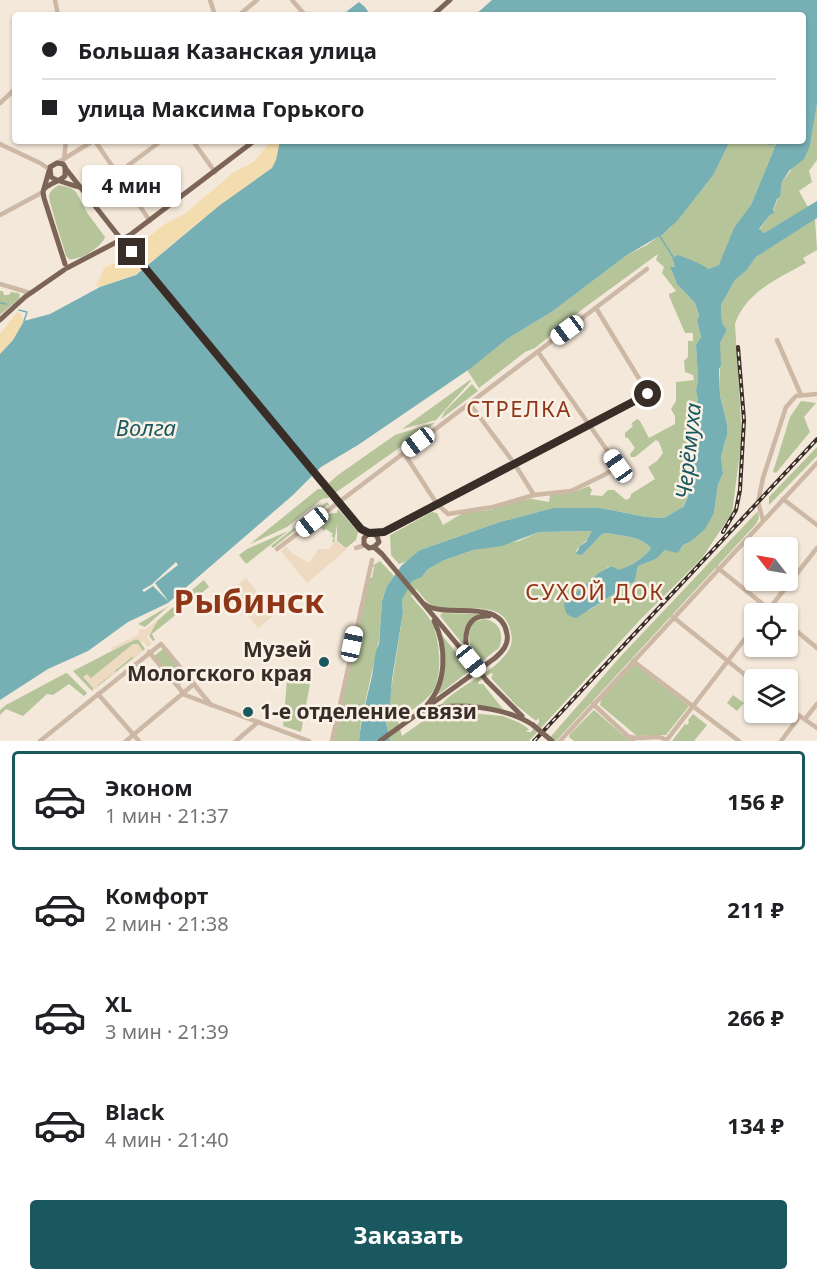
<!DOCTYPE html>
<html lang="ru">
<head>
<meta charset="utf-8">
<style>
	body { margin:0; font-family:"Noto Sans",sans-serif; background:#f2f2f2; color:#202124; height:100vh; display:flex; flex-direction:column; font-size:22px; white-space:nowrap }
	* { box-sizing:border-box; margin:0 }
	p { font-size:20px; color:#757577 }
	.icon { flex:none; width:33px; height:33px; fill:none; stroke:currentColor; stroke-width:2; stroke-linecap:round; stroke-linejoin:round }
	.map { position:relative; height:741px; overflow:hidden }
	.details { display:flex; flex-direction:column; background:#fff; flex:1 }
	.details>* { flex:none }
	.banner { position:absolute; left:12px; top:12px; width:794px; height:132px; border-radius:6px; box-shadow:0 2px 4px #0004; display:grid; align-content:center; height:132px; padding:0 30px; background:#fff }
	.needle { width:39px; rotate:301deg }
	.controls { position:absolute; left:744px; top:537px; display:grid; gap:12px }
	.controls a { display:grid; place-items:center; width:54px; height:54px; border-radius:6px; background:#fff; box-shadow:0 2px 4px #0004; font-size:30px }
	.end { position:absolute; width:27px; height:27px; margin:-14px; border:8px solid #382d27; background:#fff; box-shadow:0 0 0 3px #fff }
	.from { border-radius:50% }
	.bubble { position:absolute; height:42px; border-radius:6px; background:#fff; box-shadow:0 2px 4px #0004; font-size:20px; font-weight:700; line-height:42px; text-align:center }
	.car { position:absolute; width:18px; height:36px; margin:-18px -9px; border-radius:8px; box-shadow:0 0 4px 2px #0007; background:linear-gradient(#fff 24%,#345 0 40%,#fff 0 76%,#345 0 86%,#fff 0) }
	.banner b { display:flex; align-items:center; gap:21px; height:57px; font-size:22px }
	.banner b+b { border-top:2px solid #e0e0e0 }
	.banner i { width:15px; height:15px; background:#202124 }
	ul { padding:10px 0 0; list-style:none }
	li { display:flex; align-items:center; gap:18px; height:99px; margin:0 12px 9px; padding:0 18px; border:3px solid transparent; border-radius:6px }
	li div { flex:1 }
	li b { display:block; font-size:22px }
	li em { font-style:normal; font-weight:700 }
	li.selected { border-color:#18585e }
	li>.icon { width:54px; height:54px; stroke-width:1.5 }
	.primary-button { display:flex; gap:12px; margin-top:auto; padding:12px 30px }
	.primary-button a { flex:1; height:69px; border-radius:6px; background:#18585e; color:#fff; font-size:24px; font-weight:700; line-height:69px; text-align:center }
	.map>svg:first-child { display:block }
</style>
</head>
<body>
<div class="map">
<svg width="817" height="741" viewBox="0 0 817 741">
	<rect width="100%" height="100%" fill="#f4e8da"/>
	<g fill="#b5c599" fill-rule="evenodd">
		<path d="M817,104V160L809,171L812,182L799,191L808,207L764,233L759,230L770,215L772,214L781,190L782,182L810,146Z"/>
		<path d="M730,141H767V143L776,144L751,205L719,265L708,269C694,262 689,258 672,258L675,267L671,270L677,284L695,303L699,315L697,321L701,337L696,345L698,379L696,391L698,399L694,412L692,432L694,452L688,497L682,508L664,518L646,517L601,508H553L500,522L420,550L410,560L399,564L391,555L390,535L432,512L437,513L443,525L463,513L490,510L520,500L532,499L549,502L550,495L571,493L589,486L592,490L590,495L602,496L608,490H614L626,500L630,498L631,494L655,479L648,467L657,461L663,453L659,442L656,440L635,457H631L630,454L635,448L629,439L625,437V433L633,426L631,424L637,419L640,421L649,438L675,424V416L671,409L676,401V382L694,380L693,375L685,372L684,361L688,357V341H693V333H685L669,296V294L676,291L662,273L664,267L656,260L658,254L580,311L535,348L525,352L479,388L467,370L507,339L553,311L627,255L647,245L670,228L714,174Z"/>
		<path d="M59,185L71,188L76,192L88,214L105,237C101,248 79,261 69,259L66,256C64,247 48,200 49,195C51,190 54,188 59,185Z"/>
		<path d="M815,219L817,250L803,258L806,263C777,279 746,292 735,324L742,437L732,513L702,558L640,620L529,741H390L386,722L403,612L402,600L405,592L412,580L422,577L427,570L442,561L473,550L519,541L539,532L592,531C590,541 581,543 576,551L582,555L602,534L607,533C622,536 641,536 651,548C644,557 631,566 619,571L611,566L608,567L581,589L588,611L635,581L638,566L656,559L665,550H680L683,545L690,542L703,529L714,513L718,485L723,473L721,457L726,440L727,424L720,396V343L727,330L722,323L721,305L735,280L746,271L756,257ZM416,589C421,593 425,602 432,605C456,617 504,593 511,633C513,641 511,648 506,654C489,676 458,685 441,705L503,709L483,684H478L479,681L491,673L493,674L491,678L516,705L536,721L539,718V722L531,732H526L529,729L520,723L503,716L447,711L433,714L402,736L397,718L400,715L402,717C412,710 423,703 431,694C444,678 440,638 431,621C426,612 417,604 411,596Z"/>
		<path d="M0,291H3L4,295H9L11,292L18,293L20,295L19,299L0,315Z"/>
		<path d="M470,380L471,381L436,420L402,429Z"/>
		<path d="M472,384L478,391L441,419L445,411Z"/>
		<path d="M801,401L816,403L804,417L810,432L776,473L773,472L790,417Z"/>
		<path d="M436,422L328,498L322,499L287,527L250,544L318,489H322L338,475L395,435Z"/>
		<path d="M817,447V456L769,505V497Z"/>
		<path d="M327,502L330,506L327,505L273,548L271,546Z"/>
		<path d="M338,509L358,532L356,540L346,548L337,541V525L334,543L332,541L334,538L331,536L333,534L326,529L324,531L317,524L327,514L337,513Z"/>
		<path d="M758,511L759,518L756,524L556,741H547L620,657Z"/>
		<path d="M288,531L246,564L239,555L247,549Z"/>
		<path d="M380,561L394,576L387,586L382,601L379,640L361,721L359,741H334L369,578H372L374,567L372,566Z"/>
		<path d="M204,580L209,587L181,610L177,605L188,593Z"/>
		<path d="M169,606L145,627L138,624Z"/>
		<path d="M173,607L178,613L152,634L155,640L153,641L149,636L157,621Z"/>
		<path d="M442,613L479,614C466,620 463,629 464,643H462L440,616Z"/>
		<path d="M484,619C499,621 505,634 499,648L438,695L445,670L442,635L469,669L477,663L479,658L478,654L475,657C470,645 465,633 474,622Z"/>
		<path d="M135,639L139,640L145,649L92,691L73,671Z"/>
		<path d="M163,649L188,679L185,681L180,674L176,675L175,678L181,685L179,686L154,656Z"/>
		<path d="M634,664L689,706L666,735L637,736L600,705L601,699Z"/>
		<path d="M66,673L68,674L87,693L84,696L69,684L53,695L47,694L23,716L6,709L0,715V710L6,705Z"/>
		<path d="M287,681L310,684L301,732L283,726Z"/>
		<path d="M733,695L744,703L737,711L727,703Z"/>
		<path d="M594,710L630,741H574L569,737L570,734Z"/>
		<path d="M693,714L707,725L694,741H672L685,724L687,725L689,722L688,720Z"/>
	</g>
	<g fill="#f3dcae">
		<path d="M271,141H280L276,160L272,168L220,205L135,275L100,287L96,285L105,267L124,259L147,238L165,224L186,213L234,172L254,162Z"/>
		<path d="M18,311L24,321L13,340L0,354V334Z"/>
	</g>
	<g fill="#eedac0">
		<path d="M335,541L347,549L307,583L281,551L286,546L292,553L309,563L318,549H329Z"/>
		<path d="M246,578L275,614L258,628L229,592Z"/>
		<path d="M156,621L157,622L147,637L152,644L147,647L143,641L141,642L137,639L112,650L111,648L138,635L139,629L145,630Z"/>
		<path d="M133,644H138L143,651L135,658L132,657L115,671L116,674L111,675L98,685L99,687L92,691L93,688L83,677L87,674L91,678Z"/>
	</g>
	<g fill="#76b0b4">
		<path d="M492,0H817V104L810,146L804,159L789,171L782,182L780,196L777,199L773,210L774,213L770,215L759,229L764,233L817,201V218L756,257L746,271L735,280L721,305L722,323L727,330L720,343L721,365L719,369L720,396L727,424V435L721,457L723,473L718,485L714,513L705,529L690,542L683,545L678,553L665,550L656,559L638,566L635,581L576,618C566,616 565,612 564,603L599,573L611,566L619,570C631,566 644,558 651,548C641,536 622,536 607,533L602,534L582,555L576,554L580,546L586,542L592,531L539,532L502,546L473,550L442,561L427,570L422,577L412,581L402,600L403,612L392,679L389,716L386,722L390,741H359C361,719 367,698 372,676C374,666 374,653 379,644L382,601L387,586L402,565L420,550L500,522L553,508H601L646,517L664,518L683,507L688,497L694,452L692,432L694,412L698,399L696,391L698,379L696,345L701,337L697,321L699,315L695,303L677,284L670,267H675L672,258L678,255C686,258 703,264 708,269L719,265L734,228L751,205L776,144L769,145L767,141H802V15H475Z"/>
		<path d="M359,2L365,7L370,15H342Z"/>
		<path d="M280,141H730L714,174L677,221L663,234L627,255L553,311L507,339L471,368L358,445L321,467L293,495L168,603L128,622L88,651L48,669L0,700V354L13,340L24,321L50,314L100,287L136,275L220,205L272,168L276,160Z"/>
	</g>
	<g fill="#f4e8da">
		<path d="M146,263L319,473L314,478L140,268Z"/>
		<path d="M176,562L178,565L155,583L169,602L153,586L144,592L142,590L151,585Z"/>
	</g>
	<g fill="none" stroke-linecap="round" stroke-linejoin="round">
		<g stroke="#76b0b4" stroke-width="1.5">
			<path d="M659,235L673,257"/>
			<path d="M0,303L6,304"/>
			<path d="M19,310L27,312L24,321"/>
		</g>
		<g stroke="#cdb8a5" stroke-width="4.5">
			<path d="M55,0L58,15"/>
			<path d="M210,0L215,15"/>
			<path d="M292,0L305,15"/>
			<path d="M239,15L257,0"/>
			<path d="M0,103L15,89"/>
			<path d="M95,141L150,221"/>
			<path d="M193,141L215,172"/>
			<path d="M0,144L40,163L49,169"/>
			<path d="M64,159L66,141"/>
			<path d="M57,163L93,141"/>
			<path d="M118,173L161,141"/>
			<path d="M0,215L43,192"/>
			<path d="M0,284L30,293"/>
			<path d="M596,308L652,400"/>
			<path d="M777,340L801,395"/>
			<path d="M470,404L514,463L534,495"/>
			<path d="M404,453L437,504L448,514L493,507L534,495L571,491L604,475L618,466L538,352"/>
			<path d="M783,499L817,525"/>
			<path d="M763,520L758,502L763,478L786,407L796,396L817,394"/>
			<path d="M374,533L384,532L648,394"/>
			<path d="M356,548L365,545"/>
			<path d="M277,549L647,269"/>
			<path d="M718,568L775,614"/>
			<path d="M765,614L817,548"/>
			<path d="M673,617L754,682"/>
			<path d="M788,624L817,648"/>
			<path d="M149,652L185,695L309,741"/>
			<path d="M633,661L739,741"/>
			<path d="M98,694L139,741"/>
			<path d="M593,704L633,741"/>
			<path d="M788,708L817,728"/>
			<path d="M805,719L817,704"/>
			<path d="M631,737C643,741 656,733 666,740"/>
			<path d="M40,741L161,644L211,705"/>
			<path d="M126,741L194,684"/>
			<path d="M236,741L258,722"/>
			<path d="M332,741L372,560"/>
			<path d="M560,741L817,463"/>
			<path d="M666,741L754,627"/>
			<path d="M781,741L800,716"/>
		</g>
		<g stroke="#7c6456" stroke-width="5">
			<path d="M433,15L450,0"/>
			<path d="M66,169L117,234"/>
			<path d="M49,171L43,192L44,198L65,264"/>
			<path d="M45,188C51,183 60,181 65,176V167L63,164L57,163L50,167L51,177C59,182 70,184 79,187"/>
			<path d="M67,268L130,235L254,141"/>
			<path d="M0,320L25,297L64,270"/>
			<path d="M344,509L362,531"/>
			<path d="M361,529L377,536L379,542L374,547L369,548L364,544V538L369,533"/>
			<path d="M374,547L382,554L471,661"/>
			<path d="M469,657C463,639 464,614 489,616"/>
			<path d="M487,681L522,716"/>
			<path d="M427,705C447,683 447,647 434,621"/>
			<path d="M425,711C456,701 505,707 533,725"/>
			<path d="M380,741L495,658C503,651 509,644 507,634C501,596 446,620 424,604"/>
		</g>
		<g stroke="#382d27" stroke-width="4">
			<g id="rail">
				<path d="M723,532L736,510L740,490L744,420L738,347"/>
				<path d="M534,741L817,439"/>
			</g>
		</g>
		<use href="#rail" stroke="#fbf2e7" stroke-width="1.5" stroke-dasharray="4.5" stroke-linecap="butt"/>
		<g stroke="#7c6456" stroke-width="5">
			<path d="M117,234L344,509"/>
			<path d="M471,661L487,681"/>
			<path d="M533,725L552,741"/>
		</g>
	</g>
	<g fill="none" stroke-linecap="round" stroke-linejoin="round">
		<path stroke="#382d27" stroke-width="8" d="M132,252L361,529L369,533L384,532L648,394"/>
	</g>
	<g fill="#18585e" stroke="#fbf2e7" stroke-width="2">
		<circle cx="324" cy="662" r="6"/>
		<circle cx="248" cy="712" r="6"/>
	</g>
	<g text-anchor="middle" stroke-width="5" stroke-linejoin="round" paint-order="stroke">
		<g font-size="21" font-weight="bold" fill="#382d27" stroke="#fbf2e7" text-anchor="end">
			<text x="312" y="657">Музей<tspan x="312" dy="24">Мологского края</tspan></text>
			<text x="260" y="719" text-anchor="start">1-е отделение связи</text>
		</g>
		<g font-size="22" letter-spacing="1.5" fill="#8f3618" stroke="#fbf2e7">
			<text x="519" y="417">СТРЕЛКА</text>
			<text x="595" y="600">СУХОЙ ДОК</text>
		</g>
		<g font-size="22" font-style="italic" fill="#18585e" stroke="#fbf2e7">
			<text x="146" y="436">Волга</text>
			<text transform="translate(688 451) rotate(-84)" y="8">Черёмуха</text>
		</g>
		<g font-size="33" font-weight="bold" fill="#8f3618" stroke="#fbf2e7">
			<text x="249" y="613">Рыбинск</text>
		</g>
	</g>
</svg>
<div class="controls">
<a><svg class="needle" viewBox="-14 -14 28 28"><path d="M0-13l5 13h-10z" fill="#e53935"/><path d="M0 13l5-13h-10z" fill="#757577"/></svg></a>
<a><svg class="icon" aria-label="locate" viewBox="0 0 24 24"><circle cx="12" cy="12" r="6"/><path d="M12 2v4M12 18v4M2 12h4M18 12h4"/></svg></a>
<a><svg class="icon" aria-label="layers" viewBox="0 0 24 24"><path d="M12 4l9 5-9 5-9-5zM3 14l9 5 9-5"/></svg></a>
</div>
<i class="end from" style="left:648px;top:394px"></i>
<i class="end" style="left:132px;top:252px"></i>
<div class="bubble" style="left:82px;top:165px;width:99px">4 мин</div>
<i class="car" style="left:567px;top:330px;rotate:233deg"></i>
<i class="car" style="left:418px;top:442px;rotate:233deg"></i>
<i class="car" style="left:618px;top:466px;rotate:325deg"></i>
<i class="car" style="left:312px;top:522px;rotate:232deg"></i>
<i class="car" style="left:352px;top:644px;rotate:12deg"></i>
<i class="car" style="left:471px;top:661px;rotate:141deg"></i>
<div class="banner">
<b><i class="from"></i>Большая Казанская улица</b>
<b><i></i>улица Максима Горького</b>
</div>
</div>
<section class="details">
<ul>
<li class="selected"><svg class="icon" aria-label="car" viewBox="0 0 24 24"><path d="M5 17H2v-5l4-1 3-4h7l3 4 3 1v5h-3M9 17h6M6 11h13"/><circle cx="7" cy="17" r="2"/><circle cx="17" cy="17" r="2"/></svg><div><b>Эконом</b><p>1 мин · 21:37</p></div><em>156 ₽</em></li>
<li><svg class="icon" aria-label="car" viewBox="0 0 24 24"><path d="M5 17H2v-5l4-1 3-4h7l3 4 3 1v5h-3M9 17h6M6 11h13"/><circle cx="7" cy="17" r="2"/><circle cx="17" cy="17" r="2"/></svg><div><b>Комфорт</b><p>2 мин · 21:38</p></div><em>211 ₽</em></li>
<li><svg class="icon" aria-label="car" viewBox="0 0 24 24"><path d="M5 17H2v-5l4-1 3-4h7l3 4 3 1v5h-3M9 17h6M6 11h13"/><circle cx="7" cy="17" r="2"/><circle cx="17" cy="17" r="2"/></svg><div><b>XL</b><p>3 мин · 21:39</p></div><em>266 ₽</em></li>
<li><svg class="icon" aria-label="car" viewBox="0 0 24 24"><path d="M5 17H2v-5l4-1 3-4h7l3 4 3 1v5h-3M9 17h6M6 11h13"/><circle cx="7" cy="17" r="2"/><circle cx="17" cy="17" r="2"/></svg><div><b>Black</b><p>4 мин · 21:40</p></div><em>134 ₽</em></li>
</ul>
<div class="primary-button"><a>Заказать</a></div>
</section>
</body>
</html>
